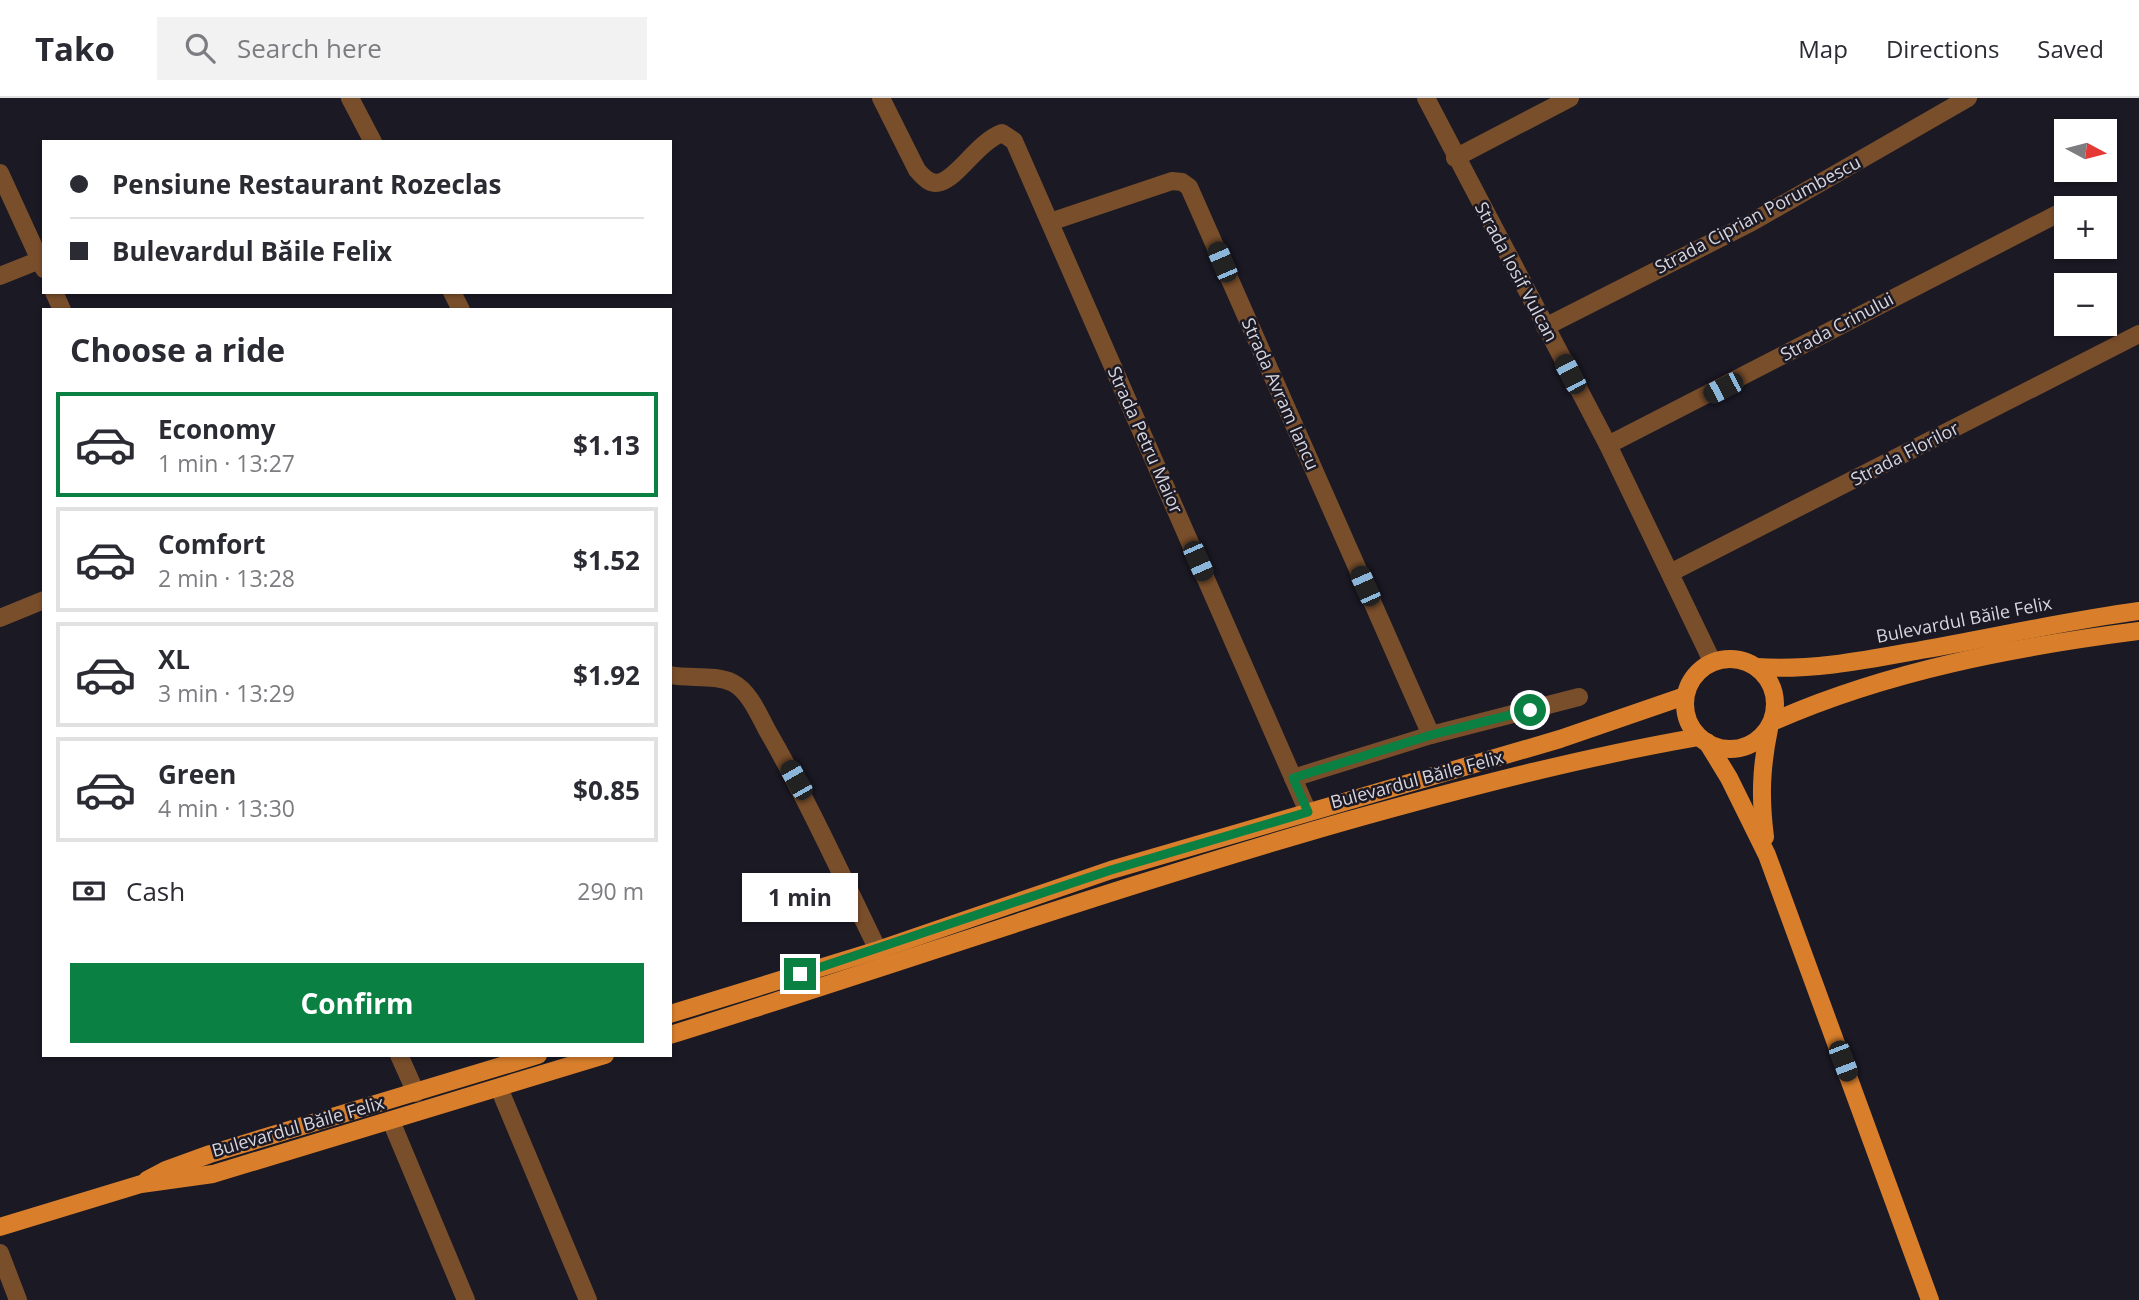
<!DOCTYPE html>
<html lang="en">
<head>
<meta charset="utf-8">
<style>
	body { margin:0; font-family:"Open Sans",sans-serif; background:#f2f2f3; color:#2b2b33; height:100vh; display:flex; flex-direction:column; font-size:26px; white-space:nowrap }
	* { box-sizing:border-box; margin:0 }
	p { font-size:23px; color:#7c7c81 }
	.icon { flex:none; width:38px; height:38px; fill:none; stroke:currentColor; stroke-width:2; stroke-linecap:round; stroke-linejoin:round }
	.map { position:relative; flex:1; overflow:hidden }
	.sheet { position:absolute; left:42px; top:210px; width:630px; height:749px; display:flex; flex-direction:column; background:#fff; border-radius:0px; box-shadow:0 2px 5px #0004 }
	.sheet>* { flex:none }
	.hud { position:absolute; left:42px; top:42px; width:630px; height:154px; border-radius:0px; box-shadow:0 2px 5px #0004; display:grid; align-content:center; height:154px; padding:0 28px; background:#fff }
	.needle { width:46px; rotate:97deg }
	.buttons { position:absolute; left:2054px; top:21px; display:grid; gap:14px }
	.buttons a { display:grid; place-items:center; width:63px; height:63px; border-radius:0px; background:#fff; box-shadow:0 2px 5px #0004; font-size:35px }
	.end { position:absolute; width:32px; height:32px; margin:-16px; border:9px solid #0b8043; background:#fff; box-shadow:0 0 0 4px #fff }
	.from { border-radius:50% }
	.bubble { position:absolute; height:49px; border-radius:0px; background:#fff; box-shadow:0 2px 5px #0004; font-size:23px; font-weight:700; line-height:49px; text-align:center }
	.car { position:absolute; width:21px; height:42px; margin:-21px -10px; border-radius:9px; box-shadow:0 0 5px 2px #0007; background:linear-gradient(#222 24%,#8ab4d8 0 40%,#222 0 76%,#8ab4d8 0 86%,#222 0) }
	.hud b { display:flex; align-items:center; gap:24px; height:66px; font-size:26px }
	.hud b+b { border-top:2px solid #e1e1e2 }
	.hud i { width:18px; height:18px; background:#2b2b33 }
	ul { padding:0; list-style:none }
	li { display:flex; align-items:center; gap:21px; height:105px; margin:0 14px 10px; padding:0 14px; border:4px solid #e1e1e2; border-radius:0px }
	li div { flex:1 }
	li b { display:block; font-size:26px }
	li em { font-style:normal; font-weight:700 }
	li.on { border-color:#0b8043 }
	li>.icon { width:63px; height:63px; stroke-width:1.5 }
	h2 { padding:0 28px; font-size:32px; line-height:84px }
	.pay { display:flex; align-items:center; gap:18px; height:77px; padding:0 28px; font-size:26px }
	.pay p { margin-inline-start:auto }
	.cta { display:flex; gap:14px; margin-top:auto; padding:14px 28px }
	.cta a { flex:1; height:80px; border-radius:0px; background:#0b8043; color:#fff; font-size:28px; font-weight:700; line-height:80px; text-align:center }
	header { display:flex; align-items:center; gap:42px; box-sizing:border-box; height:98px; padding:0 35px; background:#fff; border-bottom:2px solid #e1e1e2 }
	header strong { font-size:33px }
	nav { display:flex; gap:38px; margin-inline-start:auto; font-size:24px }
	.search { width:490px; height:63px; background:#f2f2f3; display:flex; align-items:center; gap:18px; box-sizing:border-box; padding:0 24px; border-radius:0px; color:#7c7c81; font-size:26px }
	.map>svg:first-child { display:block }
</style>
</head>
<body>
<header>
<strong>Tako</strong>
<div class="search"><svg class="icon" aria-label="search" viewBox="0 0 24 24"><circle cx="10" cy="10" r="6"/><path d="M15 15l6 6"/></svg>Search here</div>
<nav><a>Map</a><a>Directions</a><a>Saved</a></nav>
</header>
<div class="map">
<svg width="2139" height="1202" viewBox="0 0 2139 1202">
	<rect width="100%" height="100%" fill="#1b1924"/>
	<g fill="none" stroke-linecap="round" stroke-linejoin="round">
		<g stroke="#794e2b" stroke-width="18">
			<path d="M350,0L373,44"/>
			<path d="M881,0L917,72C923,79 931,88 941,84C959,78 978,44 1002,35L1014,43L1308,714"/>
			<path d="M1426,0L1608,347L1712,563"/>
			<path d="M1455,60L1570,0"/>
			<path d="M0,75L44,171"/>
			<path d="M1050,124L1172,83L1182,84L1189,89L1431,637"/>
			<path d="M0,178L40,162"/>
			<path d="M54,194L62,212"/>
			<path d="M452,194L461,212"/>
			<path d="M1545,229L1752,124L1968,0"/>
			<path d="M1608,347L2067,111"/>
			<path d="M1670,475L2139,236"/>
			<path d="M0,520L44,502"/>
			<path d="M670,577C690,581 715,576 733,585C749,593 759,617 767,632C808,703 842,778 878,852"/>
			<path d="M1293,680L1431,637L1579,599"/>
			<path d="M399,957L416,995"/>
			<path d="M499,990L588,1202"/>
			<path d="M391,1023L466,1202"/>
			<path d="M0,1155L18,1202"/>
		</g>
		<g stroke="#d97f2c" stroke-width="18">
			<circle cx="1730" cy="606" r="45"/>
			<path d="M1756,569C1812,573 1866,562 1921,552C1994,539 2066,523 2139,513"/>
			<path d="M1772,624C1887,573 2014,549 2139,533"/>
			<path d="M1707,644L1729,680L1767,757L1930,1202"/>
			<path d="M1765,739C1760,700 1761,670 1769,631"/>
			<path d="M670,916L878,852L1111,772L1560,641L1685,598"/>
			<path d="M670,937C895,867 1116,789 1343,724C1461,691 1578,660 1699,639"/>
			<path d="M147,1082L166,1072L210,1056L538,957"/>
			<path d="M0,1129L141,1086L213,1076L605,957"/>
		</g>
	</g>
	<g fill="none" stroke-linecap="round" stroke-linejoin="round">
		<path stroke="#0b8043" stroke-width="9" d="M800,876L1111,772L1308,714L1293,680L1431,637L1530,612"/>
	</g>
	<g text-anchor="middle" stroke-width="5" stroke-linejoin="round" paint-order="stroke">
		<g font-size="18" fill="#d6d5dd" stroke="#1b1924">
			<text transform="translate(1758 117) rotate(-28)" y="6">Strada Ciprian Porumbescu</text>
			<text transform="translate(1516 174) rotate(62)" y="6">Strada Iosif Vulcan</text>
			<text transform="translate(1837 229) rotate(-28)" y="6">Strada Crinului</text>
			<text transform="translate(1280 296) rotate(66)" y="6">Strada Avram Iancu</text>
			<text transform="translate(1145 342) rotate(66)" y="6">Strada Petru Maior</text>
			<text transform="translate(1905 356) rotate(-27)" y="6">Strada Florilor</text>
			<text transform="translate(1964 522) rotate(-11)" y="6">Bulevardul Băile Felix</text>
			<text transform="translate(1417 682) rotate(-15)" y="6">Bulevardul Băile Felix</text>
			<text transform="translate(298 1029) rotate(-16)" y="6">Bulevardul Băile Felix</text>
		</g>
	</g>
</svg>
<div class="buttons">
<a><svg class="needle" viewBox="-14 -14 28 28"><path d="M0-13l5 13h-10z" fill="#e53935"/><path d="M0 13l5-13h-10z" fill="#7c7c81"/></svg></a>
<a>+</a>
<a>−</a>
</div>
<i class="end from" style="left:1530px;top:612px"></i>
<i class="end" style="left:800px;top:876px"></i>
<div class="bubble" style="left:742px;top:775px;width:116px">1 min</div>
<i class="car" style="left:1222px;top:164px;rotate:337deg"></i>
<i class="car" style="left:1570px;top:276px;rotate:332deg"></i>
<i class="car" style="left:1723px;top:290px;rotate:243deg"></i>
<i class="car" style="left:1198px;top:463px;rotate:156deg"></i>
<i class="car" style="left:1365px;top:488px;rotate:336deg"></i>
<i class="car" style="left:796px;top:682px;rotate:330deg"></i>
<i class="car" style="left:1843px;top:963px;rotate:159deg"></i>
<div class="hud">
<b><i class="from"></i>Pensiune Restaurant Rozeclas</b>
<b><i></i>Bulevardul Băile Felix</b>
</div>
<section class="sheet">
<h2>Choose a ride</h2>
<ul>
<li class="on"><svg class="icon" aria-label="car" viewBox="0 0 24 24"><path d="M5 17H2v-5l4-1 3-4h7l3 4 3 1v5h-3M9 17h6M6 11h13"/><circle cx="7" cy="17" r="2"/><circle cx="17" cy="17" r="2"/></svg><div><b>Economy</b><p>1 min · 13:27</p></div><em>$1.13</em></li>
<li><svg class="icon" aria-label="car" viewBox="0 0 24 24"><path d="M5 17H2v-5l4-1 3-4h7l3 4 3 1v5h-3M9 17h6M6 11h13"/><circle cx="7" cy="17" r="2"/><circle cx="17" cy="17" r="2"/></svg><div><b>Comfort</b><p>2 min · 13:28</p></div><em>$1.52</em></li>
<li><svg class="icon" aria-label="car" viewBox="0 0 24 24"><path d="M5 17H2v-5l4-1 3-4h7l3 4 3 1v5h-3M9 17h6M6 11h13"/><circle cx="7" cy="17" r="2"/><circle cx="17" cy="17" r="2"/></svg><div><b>XL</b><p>3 min · 13:29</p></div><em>$1.92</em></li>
<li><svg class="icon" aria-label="car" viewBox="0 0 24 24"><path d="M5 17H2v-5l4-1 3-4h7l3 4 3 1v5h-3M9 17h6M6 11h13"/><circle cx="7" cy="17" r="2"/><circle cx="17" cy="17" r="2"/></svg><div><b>Green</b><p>4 min · 13:30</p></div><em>$0.85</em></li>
</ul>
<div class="pay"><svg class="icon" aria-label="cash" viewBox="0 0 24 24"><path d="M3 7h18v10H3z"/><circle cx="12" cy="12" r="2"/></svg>Cash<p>290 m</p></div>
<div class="cta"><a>Confirm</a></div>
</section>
</div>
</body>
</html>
